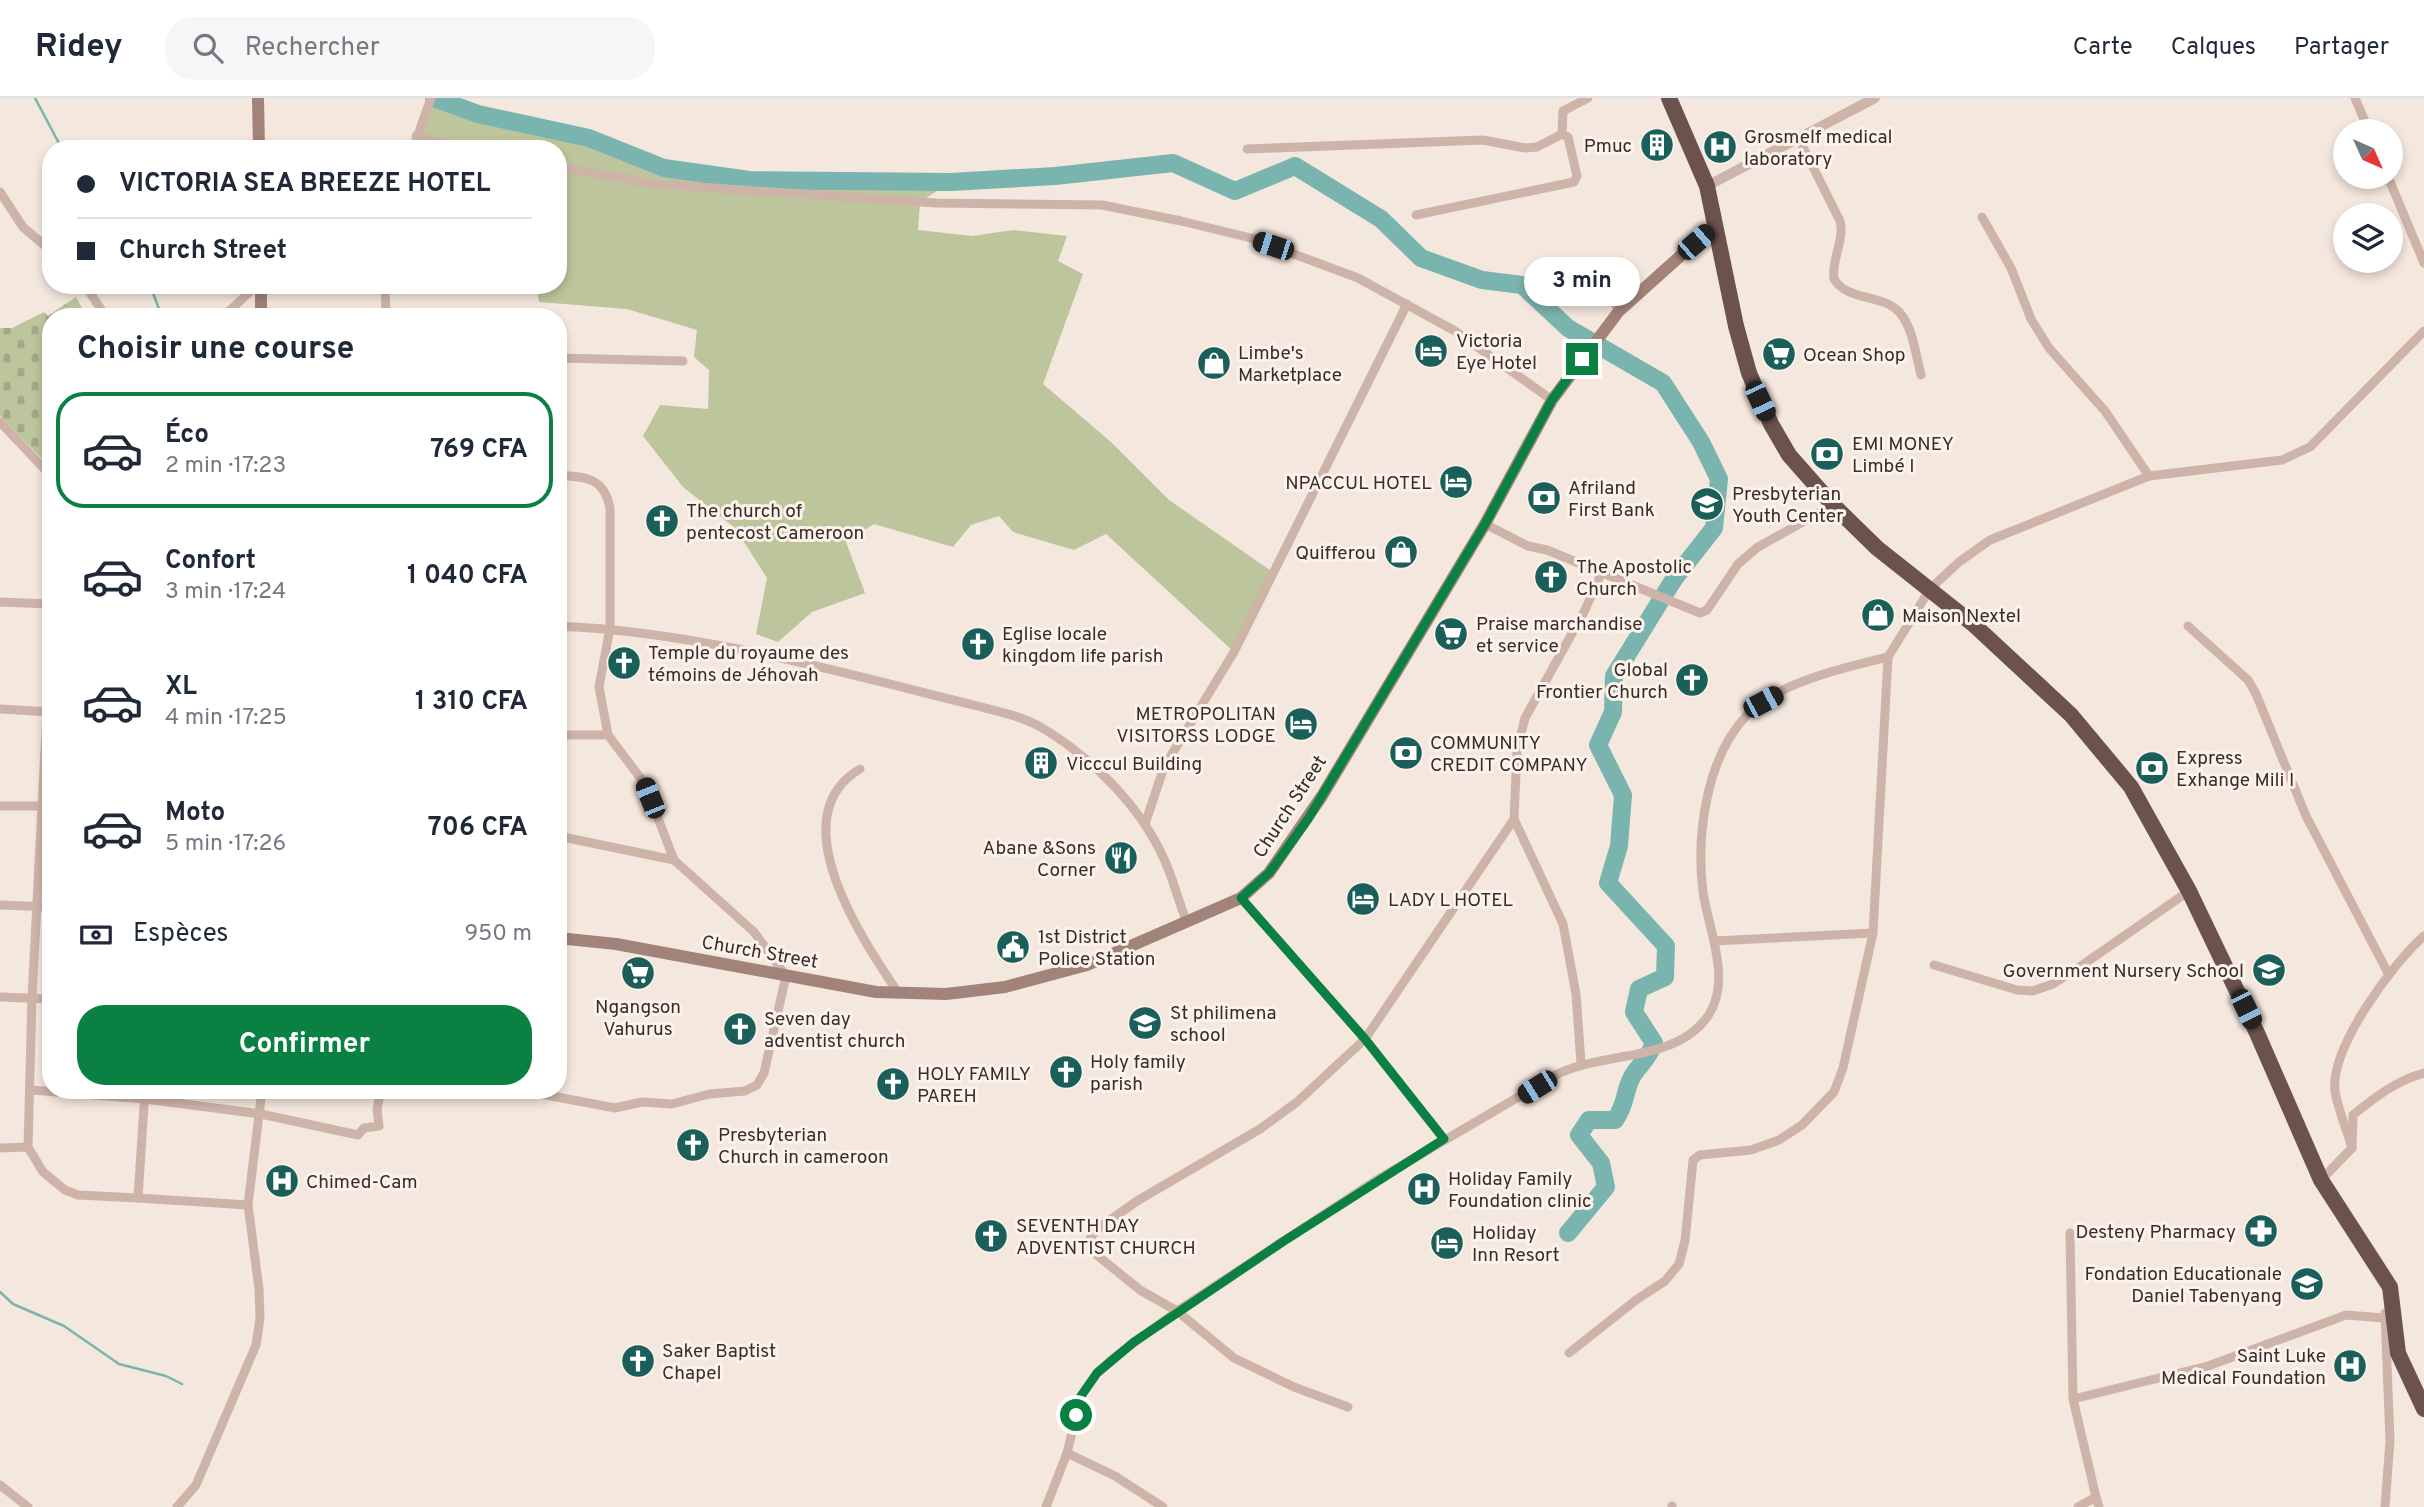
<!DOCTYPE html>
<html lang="fr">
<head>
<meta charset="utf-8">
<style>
	body { margin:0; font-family:Overpass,sans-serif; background:#f6f6f7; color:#1f2937; height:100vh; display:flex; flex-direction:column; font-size:26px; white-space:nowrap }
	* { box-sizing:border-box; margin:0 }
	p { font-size:23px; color:#747a83 }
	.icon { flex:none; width:38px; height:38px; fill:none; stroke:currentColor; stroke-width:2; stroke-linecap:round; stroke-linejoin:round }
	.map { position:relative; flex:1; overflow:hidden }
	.details { position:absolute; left:42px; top:210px; width:525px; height:791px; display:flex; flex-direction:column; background:#fff; border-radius:28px; box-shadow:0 4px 10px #0003 }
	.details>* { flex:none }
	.hud { position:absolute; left:42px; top:42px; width:525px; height:154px; border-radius:28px; box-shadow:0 4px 10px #0003; display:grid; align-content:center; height:154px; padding:0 35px; background:#fff }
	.needle { width:46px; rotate:135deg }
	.fabs { position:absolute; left:2333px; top:21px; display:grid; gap:14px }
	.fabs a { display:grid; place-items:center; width:70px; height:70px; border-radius:50%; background:#fff; box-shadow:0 4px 10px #0003; font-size:35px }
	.end { position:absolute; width:32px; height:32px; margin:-16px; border:9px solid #0b8043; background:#fff; box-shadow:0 0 0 4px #fff }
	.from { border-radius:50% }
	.bubble { position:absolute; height:49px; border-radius:24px; background:#fff; box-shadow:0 4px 10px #0003; font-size:23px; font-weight:700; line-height:49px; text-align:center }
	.car { position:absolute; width:21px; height:42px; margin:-21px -10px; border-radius:9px; box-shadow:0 0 5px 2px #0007; background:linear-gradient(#222 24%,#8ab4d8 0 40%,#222 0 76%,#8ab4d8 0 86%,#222 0) }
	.hud b { display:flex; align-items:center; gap:24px; height:66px; font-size:26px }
	.hud b+b { border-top:2px solid #e0e1e3 }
	.hud i { width:18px; height:18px; background:#1f2937 }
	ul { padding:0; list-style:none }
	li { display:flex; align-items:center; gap:21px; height:116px; margin:0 14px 10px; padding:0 21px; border:4px solid transparent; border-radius:28px }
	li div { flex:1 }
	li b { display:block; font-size:26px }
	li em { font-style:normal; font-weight:700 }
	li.active { border-color:#0b8043 }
	li>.icon { width:63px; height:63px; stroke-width:1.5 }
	h2 { padding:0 35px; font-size:32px; line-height:84px }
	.pay { display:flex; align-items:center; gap:18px; height:77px; padding:0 35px; font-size:26px }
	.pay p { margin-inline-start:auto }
	.cta { display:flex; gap:14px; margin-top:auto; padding:14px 35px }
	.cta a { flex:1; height:80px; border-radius:28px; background:#0b8043; color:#fff; font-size:28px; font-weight:700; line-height:80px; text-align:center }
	header { display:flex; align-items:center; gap:42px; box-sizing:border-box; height:98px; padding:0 35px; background:#fff; border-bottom:2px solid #e0e1e3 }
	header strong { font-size:33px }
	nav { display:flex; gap:38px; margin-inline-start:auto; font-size:24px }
	.search { width:490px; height:63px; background:#f6f6f7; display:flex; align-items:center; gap:18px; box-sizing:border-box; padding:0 24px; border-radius:28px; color:#747a83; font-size:26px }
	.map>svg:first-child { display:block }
</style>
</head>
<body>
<header>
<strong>Ridey</strong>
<div class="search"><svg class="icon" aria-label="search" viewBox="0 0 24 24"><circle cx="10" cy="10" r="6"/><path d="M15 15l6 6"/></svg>Rechercher</div>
<nav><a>Carte</a><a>Calques</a><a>Partager</a></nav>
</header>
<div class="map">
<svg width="2424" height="1409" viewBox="0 0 2424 1409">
	<defs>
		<pattern id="cemetery-stones" width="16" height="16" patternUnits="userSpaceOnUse" patternTransform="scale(1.75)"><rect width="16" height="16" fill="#bdc59c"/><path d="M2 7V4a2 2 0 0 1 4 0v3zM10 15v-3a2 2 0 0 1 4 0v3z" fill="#a3a986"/></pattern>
	</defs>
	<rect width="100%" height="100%" fill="#f4e7de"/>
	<path fill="#bdc59c" d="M431,0H454L478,16L589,40L664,70L749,82L951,84L920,104L918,132L972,138L1013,132L1067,138L1058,163L1083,176L1043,286L1111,344L1169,402L1274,475L1234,554L1106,436L1074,452L1013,434L999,418L971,427L953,449L874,426L846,444L865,495L812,514L778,544L756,536L767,480L735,430L683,389L643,338L660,307L708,311L709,272L694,259L697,232L627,211L539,204L536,187H558V51H467L416,38Z"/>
	<path fill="url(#cemetery-stones)" d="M76,199L87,219H51V370L0,318V230H12L44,214L48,218Z"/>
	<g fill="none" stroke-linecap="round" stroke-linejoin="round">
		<g stroke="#7ab4ae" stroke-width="2.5">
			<path d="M35,0L62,51"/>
			<path d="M150,187L162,219"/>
			<path d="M0,1194L13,1206L64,1228L119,1266L166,1278L182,1286"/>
		</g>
		<path stroke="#7ab4ae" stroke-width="18" d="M434,0L478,16L589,40L664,70L749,82L951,84L1055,78L1173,65L1235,93L1295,68L1381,121L1421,160L1482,182L1522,187L1568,230L1663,285L1701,344L1719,381L1714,430L1674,481L1614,578L1613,614L1598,647L1623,697L1619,748L1608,785L1666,848L1665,879L1639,891L1634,914L1654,945C1647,964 1639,966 1632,979C1624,993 1627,1005 1615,1022H1589L1579,1037L1601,1065L1606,1089L1568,1135"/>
		<g stroke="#ceb4a8" stroke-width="9">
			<path d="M2355,0L2369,33"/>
			<path d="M1562,36L1563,13L1588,0"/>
			<path d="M416,38L467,51"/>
			<path d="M1799,41L1840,123C1845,142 1831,161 1834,181C1848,204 1883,195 1900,215C1913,230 1916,258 1921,277"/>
			<path d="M413,51L431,0"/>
			<path d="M1247,51L1483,42L1525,50L1537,49L1562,36L1568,39L1577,78L1574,84L1416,117"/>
			<path d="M558,69L654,86L936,105L1102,107L1181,123L1251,140L1358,180L1455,233L1552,302"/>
			<path d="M2388,79L2424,165"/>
			<path d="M0,94L23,129L51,153"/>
			<path d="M1982,119L2011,170L2031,221L2049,250L2105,313L2149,378"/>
			<path d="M1597,176L1619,213"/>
			<path d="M85,187L106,219"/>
			<path d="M385,187L386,219"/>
			<path d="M223,219L257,187"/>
			<path d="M558,260L683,263"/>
			<path d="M0,324L51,378"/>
			<path d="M558,377C586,379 604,379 610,410V530L599,589L608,637"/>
			<path d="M1485,426L1528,448L1547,452L1700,515L1707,512L1738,466L1758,449L1833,407"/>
			<path d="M0,504L51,506"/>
			<path d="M558,528C699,534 837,573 973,607C996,613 1023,618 1044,631C1092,660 1141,709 1164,761C1173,780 1178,802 1186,822"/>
			<path d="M2188,528L2248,582L2256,596L2306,718L2388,875"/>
			<path d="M51,593L47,613L32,899L28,1049L43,1074L65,1092L78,1097L138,1100"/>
			<path d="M0,611L51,614"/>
			<path d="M860,671C779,719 863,843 899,896"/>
			<path d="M0,708H51"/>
			<path d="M1514,721L1563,826L1576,896L1581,965"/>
			<path d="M1145,726L1164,669L1234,554L1407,206"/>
			<path d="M558,738L674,762"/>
			<path d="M1241,800L1365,941L1444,1041"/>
			<path d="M0,807L51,809"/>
			<path d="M1714,843L1873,835"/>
			<path d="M1934,867L2017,892L2033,893L2053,886L2081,868L2189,793"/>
			<path d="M0,899L51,901"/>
			<path d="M31,992L145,1001L261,1016L358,1037L364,1030L379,1028L377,1011L381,992"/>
			<path d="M145,992L138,1100L248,1107"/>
			<path d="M537,992L541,996L615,1010L642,1004L672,1006L709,996L745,993L757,987L764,975L786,878L754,834L674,762L645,686L608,637H558"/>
			<path d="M0,1050L28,1049"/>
			<path d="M2352,1050C2347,1032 2338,1012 2335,993C2330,950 2392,866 2424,838"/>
			<path d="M2321,1082L2352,1050L2353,1017C2374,1000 2397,982 2424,975"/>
			<path d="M2070,1135L2073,1301L2096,1399"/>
			<path d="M2385,1215L2390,1343L2385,1409"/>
			<path d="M1569,1255L1636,1202L1665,1183L1679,1166L1685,1143L1693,1062L1700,1057L1751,1052L1779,1042L1802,1027L1834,994L1843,970L1873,835L1888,559L1930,491L1959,464L1990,442L2149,378L2282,362L2310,349L2424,233"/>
			<path d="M2073,1301L2208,1268L2346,1217L2384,1220"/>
			<path d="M1348,1309L1294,1289L1234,1260L1177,1213L1140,1192L1098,1158L1091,1151L1090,1141L1096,1132L1137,1103L1260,1031L1297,1004L1365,941L1514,721L1517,652L1525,620L1584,514L1602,474"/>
			<path d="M0,1387L28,1409"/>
			<path d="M1672,1408V1409"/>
			<path d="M177,1409L196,1387L256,1247L260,1220L259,1191L248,1107L262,992"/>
			<path d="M1046,1409L1067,1355"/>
			<path d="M1163,1409L1115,1378L1067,1355L1081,1298L1097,1275L1112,1261L1177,1213L1375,1083L1554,978C1600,953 1671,965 1705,922C1734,886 1709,834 1703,794C1696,737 1706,660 1747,617C1776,585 1847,569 1888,559"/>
			<path d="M2078,1409L2096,1399L2099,1409"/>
		</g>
		<path stroke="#ceb4a8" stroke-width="10" d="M1707,88L1875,0"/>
		<g stroke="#a28379" stroke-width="12">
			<path d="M258,0L259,51"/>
			<path d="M261,187V219"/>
			<path d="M558,840L616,846L876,894L946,896L1005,889L1087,867L1241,800L1269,775L1322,698L1485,426L1552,302L1619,213L1716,126"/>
		</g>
		<path stroke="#6c524c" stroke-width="16" d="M1669,0L1707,88L1736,228L1749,275L1771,326L1789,357L1833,407L1877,450L1973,526L2071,617L2131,689L2189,793L2257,935L2321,1082L2390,1189L2398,1255L2424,1311"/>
	</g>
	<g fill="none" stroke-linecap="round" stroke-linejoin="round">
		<path stroke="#0b8043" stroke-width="9" d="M1076,1317L1081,1298L1097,1275L1134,1244L1284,1143L1444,1041L1365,941L1241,800L1269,775L1308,721L1485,426L1552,302L1582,261"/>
	</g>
	<defs>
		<g id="building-disc" transform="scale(1.75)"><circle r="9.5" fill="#1b5f5b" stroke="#fbf2eb"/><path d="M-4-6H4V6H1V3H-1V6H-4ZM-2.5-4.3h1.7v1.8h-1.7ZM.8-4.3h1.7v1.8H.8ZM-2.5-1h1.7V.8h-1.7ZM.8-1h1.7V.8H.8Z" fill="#fff"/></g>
		<g id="hospital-disc" transform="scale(1.75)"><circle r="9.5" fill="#1b5f5b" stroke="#fbf2eb"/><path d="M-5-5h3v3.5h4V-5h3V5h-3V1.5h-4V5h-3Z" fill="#fff"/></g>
		<g id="hotel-disc" transform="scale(1.75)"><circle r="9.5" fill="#1b5f5b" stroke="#fbf2eb"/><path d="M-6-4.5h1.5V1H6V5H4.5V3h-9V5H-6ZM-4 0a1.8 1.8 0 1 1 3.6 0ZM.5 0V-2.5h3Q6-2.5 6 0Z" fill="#fff"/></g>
		<g id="supermarket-disc" transform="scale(1.75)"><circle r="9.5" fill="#1b5f5b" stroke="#fbf2eb"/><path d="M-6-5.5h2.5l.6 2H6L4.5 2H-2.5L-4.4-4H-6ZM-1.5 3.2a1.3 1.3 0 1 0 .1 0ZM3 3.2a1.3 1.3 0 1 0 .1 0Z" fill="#fff"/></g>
		<g id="shop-disc" transform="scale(1.75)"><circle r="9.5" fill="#1b5f5b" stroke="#fbf2eb"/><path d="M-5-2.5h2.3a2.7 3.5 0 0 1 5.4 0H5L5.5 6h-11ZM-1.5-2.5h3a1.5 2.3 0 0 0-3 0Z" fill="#fff"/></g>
		<g id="bank-disc" transform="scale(1.75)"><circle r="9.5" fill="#1b5f5b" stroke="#fbf2eb"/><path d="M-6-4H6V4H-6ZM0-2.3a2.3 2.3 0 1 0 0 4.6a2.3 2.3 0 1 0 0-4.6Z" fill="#fff"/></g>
		<g id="school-disc" transform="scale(1.75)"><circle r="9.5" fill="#1b5f5b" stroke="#fbf2eb"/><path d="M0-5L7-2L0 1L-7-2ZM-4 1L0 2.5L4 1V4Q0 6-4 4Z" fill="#fff"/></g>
		<g id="church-disc" transform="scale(1.75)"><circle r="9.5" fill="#1b5f5b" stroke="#fbf2eb"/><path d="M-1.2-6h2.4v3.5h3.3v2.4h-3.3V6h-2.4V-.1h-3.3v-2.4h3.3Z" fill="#fff"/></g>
		<g id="restaurant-disc" transform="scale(1.75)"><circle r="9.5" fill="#1b5f5b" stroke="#fbf2eb"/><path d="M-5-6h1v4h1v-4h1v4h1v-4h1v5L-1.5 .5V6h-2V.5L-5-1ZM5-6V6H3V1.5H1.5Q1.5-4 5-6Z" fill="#fff"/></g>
		<g id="civic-disc" transform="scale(1.75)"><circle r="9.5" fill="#1b5f5b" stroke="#fbf2eb"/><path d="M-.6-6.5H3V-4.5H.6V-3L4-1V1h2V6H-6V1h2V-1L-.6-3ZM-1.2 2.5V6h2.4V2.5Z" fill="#fff"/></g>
		<g id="pharmacy-disc" transform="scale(1.75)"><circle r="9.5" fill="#1b5f5b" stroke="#fbf2eb"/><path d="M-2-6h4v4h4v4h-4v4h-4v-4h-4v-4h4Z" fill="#fff"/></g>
	</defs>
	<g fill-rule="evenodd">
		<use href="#building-disc" x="1657" y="47"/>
		<use href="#hospital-disc" x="1720" y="49"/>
		<use href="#hotel-disc" x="1431" y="253"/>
		<use href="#supermarket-disc" x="1779" y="256"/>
		<use href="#shop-disc" x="1214" y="265"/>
		<use href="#bank-disc" x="1827" y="356"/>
		<use href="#hotel-disc" x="1456" y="384"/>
		<use href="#bank-disc" x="1544" y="400"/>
		<use href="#school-disc" x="1707" y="406"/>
		<use href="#church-disc" x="662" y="423"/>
		<use href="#shop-disc" x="1401" y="454"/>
		<use href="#church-disc" x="1551" y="479"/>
		<use href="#shop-disc" x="1878" y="517"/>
		<use href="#supermarket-disc" x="1451" y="536"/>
		<use href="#church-disc" x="978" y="546"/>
		<use href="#church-disc" x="624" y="565"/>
		<use href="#church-disc" x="1692" y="582"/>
		<use href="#hotel-disc" x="1301" y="626"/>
		<use href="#bank-disc" x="1406" y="655"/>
		<use href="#building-disc" x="1041" y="665"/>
		<use href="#bank-disc" x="2152" y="670"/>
		<use href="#restaurant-disc" x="1121" y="760"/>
		<use href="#hotel-disc" x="1363" y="801"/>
		<use href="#civic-disc" x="1013" y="849"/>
		<use href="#school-disc" x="2269" y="872"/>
		<use href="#supermarket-disc" x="638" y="875"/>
		<use href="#school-disc" x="1145" y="925"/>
		<use href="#church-disc" x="740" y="931"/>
		<use href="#church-disc" x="1066" y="974"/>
		<use href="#church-disc" x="893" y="986"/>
		<use href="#church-disc" x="693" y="1047"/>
		<use href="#hospital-disc" x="282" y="1083"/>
		<use href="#hospital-disc" x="1424" y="1091"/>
		<use href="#pharmacy-disc" x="2261" y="1133"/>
		<use href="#church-disc" x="991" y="1138"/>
		<use href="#hotel-disc" x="1447" y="1145"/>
		<use href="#school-disc" x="2307" y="1186"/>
		<use href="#church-disc" x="638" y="1263"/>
		<use href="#hospital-disc" x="2350" y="1268"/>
	</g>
	<g text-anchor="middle" stroke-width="6" stroke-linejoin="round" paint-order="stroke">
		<g font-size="19" fill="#3a2c29" stroke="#fbf2eb" text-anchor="start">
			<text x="1744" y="45">Grosmelf medical<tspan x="1744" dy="22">laboratory</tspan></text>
			<text x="1632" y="54" text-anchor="end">Pmuc</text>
			<text x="1456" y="249">Victoria<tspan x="1456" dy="22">Eye Hotel</tspan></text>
			<text x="1238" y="261">Limbe's<tspan x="1238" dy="22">Marketplace</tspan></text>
			<text x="1803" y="263">Ocean Shop</text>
			<text x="1852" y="352">EMI MONEY<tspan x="1852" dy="22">Limbé I</tspan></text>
			<text x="1432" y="391" text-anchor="end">NPACCUL HOTEL</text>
			<text x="1568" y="396">Afriland<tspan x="1568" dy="22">First Bank</tspan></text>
			<text x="1732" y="402">Presbyterian<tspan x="1732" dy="22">Youth Center</tspan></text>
			<text x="686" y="419">The church of<tspan x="686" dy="22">pentecost Cameroon</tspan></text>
			<text x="1376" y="461" text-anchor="end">Quifferou</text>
			<text x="1576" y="475">The Apostolic<tspan x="1576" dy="22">Church</tspan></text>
			<text x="1902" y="524">Maison Nextel</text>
			<text x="1476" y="532">Praise marchandise<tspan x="1476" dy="22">et service</tspan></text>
			<text x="1002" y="542">Eglise locale<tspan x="1002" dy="22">kingdom life parish</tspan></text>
			<text x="648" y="561">Temple du royaume des<tspan x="648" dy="22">témoins de Jéhovah</tspan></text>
			<text x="1668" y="578" text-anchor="end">Global<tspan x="1668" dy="22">Frontier Church</tspan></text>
			<text x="1276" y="622" text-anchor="end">METROPOLITAN<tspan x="1276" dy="22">VISITORSS LODGE</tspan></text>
			<text x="1430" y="651">COMMUNITY<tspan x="1430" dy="22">CREDIT COMPANY</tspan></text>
			<text x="2176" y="666">Express<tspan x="2176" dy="22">Exhange Mili I</tspan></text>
			<text x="1066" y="672">Vicccul Building</text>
			<text x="1096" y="756" text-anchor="end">Abane &amp;Sons<tspan x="1096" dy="22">Corner</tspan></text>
			<text x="1388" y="808">LADY L HOTEL</text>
			<text x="1038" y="845">1st District<tspan x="1038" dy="22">Police Station</tspan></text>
			<text x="2244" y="879" text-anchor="end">Government Nursery School</text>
			<text x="638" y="915" text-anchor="middle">Ngangson<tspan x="638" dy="22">Vahurus</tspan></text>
			<text x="1170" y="921">St philimena<tspan x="1170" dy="22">school</tspan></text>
			<text x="764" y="927">Seven day<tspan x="764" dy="22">adventist church</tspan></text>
			<text x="1090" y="970">Holy family<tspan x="1090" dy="22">parish</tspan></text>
			<text x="917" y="982">HOLY FAMILY<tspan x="917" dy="22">PAREH</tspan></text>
			<text x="718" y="1043">Presbyterian<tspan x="718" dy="22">Church in cameroon</tspan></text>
			<text x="1448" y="1087">Holiday Family<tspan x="1448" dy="22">Foundation clinic</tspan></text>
			<text x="306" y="1090">Chimed-Cam</text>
			<text x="1016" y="1134">SEVENTH DAY<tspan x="1016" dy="22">ADVENTIST CHURCH</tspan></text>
			<text x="2236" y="1140" text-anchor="end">Desteny Pharmacy</text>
			<text x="1472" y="1141">Holiday<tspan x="1472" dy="22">Inn Resort</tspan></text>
			<text x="2282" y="1182" text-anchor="end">Fondation Educationale<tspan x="2282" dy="22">Daniel Tabenyang</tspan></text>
			<text x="662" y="1259">Saker Baptist<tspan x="662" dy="22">Chapel</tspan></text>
			<text x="2326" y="1264" text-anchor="end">Saint Luke<tspan x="2326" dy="22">Medical Foundation</tspan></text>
		</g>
		<g font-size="19" fill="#3a2c29" stroke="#fbf2eb">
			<text transform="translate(1289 708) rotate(-57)" y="7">Church Street</text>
			<text transform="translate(760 853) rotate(10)" y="7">Church Street</text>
		</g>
	</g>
</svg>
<div class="fabs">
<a><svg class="needle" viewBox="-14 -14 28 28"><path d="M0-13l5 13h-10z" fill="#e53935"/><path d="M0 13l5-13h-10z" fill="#747a83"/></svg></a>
<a><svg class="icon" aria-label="layers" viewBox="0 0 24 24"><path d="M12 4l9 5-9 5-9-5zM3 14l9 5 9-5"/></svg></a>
</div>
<i class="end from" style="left:1076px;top:1317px"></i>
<i class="end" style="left:1582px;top:261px"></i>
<div class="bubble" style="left:1524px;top:159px;width:116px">3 min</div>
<i class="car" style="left:1696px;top:144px;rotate:49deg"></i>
<i class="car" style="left:1273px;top:148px;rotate:288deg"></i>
<i class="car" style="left:1760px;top:303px;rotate:155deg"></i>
<i class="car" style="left:1763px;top:604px;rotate:62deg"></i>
<i class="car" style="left:650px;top:700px;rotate:338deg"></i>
<i class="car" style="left:2246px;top:911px;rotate:154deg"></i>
<i class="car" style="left:1537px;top:989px;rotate:238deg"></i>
<div class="hud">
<b><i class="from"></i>VICTORIA SEA BREEZE HOTEL</b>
<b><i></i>Church Street</b>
</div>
<section class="details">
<h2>Choisir une course</h2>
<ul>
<li class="active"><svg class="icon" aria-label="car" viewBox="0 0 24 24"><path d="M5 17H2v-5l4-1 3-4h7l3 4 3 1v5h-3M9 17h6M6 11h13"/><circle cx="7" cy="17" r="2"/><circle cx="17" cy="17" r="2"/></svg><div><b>Éco</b><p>2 min · 17:23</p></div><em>769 CFA</em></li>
<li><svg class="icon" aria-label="car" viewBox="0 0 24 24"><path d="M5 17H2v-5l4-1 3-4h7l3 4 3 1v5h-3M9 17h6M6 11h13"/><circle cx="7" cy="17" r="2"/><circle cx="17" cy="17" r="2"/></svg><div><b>Confort</b><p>3 min · 17:24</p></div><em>1 040 CFA</em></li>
<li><svg class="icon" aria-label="car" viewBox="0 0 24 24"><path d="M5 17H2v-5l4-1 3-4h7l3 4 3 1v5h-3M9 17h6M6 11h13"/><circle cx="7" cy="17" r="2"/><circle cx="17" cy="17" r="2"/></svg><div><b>XL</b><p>4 min · 17:25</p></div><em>1 310 CFA</em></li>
<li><svg class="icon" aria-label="car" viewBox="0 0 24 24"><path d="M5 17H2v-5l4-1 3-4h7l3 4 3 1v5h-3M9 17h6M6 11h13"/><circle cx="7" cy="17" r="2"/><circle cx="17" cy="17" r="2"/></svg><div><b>Moto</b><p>5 min · 17:26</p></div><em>706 CFA</em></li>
</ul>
<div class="pay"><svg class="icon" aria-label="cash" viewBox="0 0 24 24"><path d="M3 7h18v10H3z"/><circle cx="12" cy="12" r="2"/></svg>Espèces<p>950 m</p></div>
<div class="cta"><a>Confirmer</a></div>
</section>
</div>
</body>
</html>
